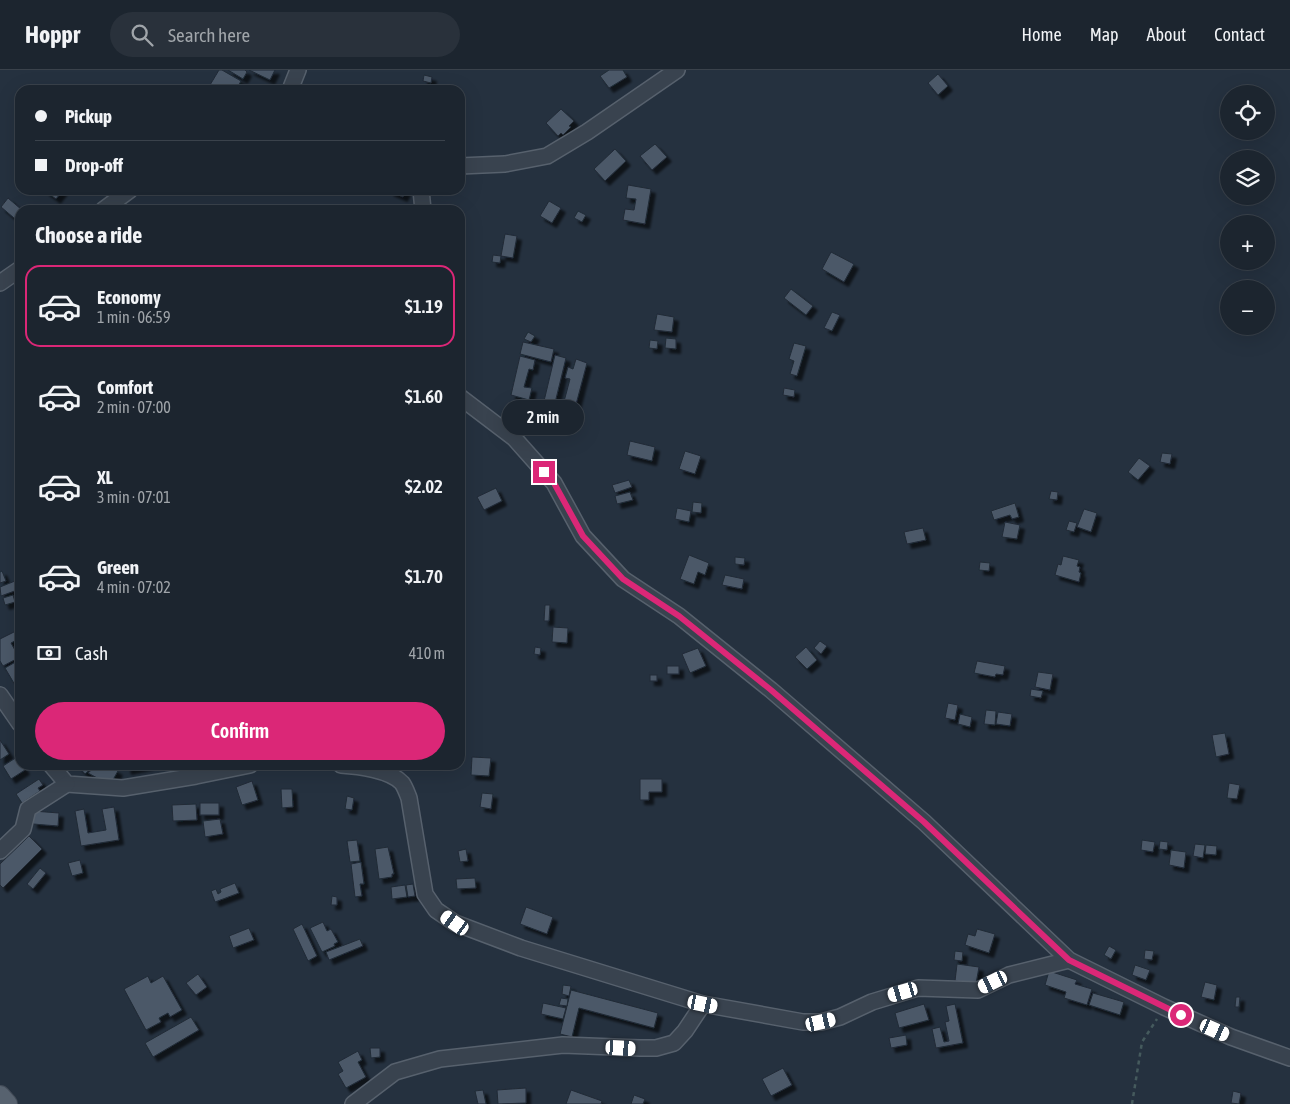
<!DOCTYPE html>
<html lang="en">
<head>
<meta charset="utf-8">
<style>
	body { margin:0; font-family:"Asap Condensed",sans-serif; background:#29313b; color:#f1f3f6; height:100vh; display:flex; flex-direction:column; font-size:19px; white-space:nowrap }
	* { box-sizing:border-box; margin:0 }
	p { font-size:16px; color:#a0a5aa }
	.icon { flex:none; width:28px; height:28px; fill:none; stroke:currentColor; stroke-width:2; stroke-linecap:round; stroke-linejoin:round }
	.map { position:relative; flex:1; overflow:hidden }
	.panel { position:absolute; left:15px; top:135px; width:450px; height:565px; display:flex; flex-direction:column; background:#1c252f; border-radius:15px; box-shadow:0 5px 20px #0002,0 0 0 1px #3a424b }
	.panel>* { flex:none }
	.top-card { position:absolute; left:15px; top:15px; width:450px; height:110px; border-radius:15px; box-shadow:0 5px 20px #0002,0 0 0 1px #3a424b; display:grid; align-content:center; height:110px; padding:0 20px; background:#1c252f }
	.tools { position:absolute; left:1220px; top:15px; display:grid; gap:10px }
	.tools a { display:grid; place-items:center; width:55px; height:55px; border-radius:50%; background:#1c252f; box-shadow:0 5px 20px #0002,0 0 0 1px #3a424b; font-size:25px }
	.end { position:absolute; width:22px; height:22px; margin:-11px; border:6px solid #db2777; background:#fff; box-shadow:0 0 0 2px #fff }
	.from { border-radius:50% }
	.bubble { position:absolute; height:35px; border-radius:18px; background:#1c252f; box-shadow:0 5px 20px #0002,0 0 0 1px #3a424b; font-size:16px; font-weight:600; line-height:35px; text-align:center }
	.car { position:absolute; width:15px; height:30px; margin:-15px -8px; border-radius:6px; box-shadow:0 0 4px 1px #0007; background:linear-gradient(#fff 24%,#345 0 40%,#fff 0 76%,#345 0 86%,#fff 0) }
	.top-card b { display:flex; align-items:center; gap:18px; height:48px; font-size:19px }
	.top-card b+b { border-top:1px solid #3a424b }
	.top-card i { width:12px; height:12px; background:#f1f3f6 }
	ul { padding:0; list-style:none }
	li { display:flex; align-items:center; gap:15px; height:82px; margin:0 10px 8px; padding:0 10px; border:2px solid transparent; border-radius:15px }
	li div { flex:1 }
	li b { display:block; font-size:19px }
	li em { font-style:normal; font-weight:600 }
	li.selected { border-color:#db2777 }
	li>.icon { width:45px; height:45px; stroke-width:1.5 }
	h2 { padding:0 20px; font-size:22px; line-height:60px }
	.pay { display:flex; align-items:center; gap:12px; height:55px; padding:0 20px; font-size:19px }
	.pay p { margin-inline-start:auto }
	.cta { display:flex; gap:10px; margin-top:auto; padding:10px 20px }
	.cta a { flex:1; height:58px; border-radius:30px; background:#db2777; color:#fff; font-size:20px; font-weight:600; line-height:58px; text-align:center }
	header { display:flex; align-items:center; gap:30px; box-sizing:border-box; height:70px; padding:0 25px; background:#1c252f; border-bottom:1px solid #3a424b }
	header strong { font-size:24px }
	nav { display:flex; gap:28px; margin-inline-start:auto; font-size:18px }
	.search { width:350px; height:45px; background:#29313b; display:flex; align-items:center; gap:12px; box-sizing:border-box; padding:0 18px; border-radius:28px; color:#a0a5aa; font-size:19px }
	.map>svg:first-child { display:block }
</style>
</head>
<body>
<header>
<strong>Hoppr</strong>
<div class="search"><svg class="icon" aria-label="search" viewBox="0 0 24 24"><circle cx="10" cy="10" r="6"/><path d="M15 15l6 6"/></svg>Search here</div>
<nav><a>Home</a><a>Map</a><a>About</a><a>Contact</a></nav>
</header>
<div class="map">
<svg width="1290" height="1034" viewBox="0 0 1290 1034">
	<defs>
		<filter id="shadow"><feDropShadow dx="4.5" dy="4.5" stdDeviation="1" flood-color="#0009"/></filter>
	</defs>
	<rect width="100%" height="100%" fill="#25313f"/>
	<g fill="#4b5868" stroke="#202a36" filter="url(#shadow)">
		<path d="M219,0H222L241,11L236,20H219L210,15Z"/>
		<path d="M228,0H245L247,2L243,9Z"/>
		<path d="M249,0H275L270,10Z"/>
		<path d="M609,0H623L627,7L609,18L600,6Z"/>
		<path d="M938,4L948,16L938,25L928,13Z"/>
		<path d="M424,5L432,7L431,13L423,11Z"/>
		<path d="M561,39L574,51L569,56L571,57L563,65L561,63L558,66L546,53Z"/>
		<path d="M655,74L667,87L652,100L640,86Z"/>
		<path d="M615,79L626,91L605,111L594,99Z"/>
		<path d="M628,115L651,119L645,154L623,150L625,139L634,140L636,129L626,128Z"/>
		<path d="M44,120H63L56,129Z"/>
		<path d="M390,120H406L403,127L389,121Z"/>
		<path d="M8,128L22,140H20V153L1,137Z"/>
		<path d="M549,131L561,138L552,153L540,146Z"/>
		<path d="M578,141L586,145L582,152L574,148Z"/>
		<path d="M505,164L517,166L513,188L501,186Z"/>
		<path d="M831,182L854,194L844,212L822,199Z"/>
		<path d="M493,185L501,186L500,193L492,192Z"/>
		<path d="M791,219L813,236L806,245L784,228Z"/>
		<path d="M832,242L840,245L832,261L824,258Z"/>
		<path d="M657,244L674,247L672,262L654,260Z"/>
		<path d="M528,262L535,266L531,272L524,269Z"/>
		<path d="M666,268L676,269V279L665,278Z"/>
		<path d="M650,270L658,271L657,279L649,278Z"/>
		<path d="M523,272L554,279L551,292L520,284Z"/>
		<path d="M794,273L806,276L797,306L790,304L794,291L789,289Z"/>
		<path d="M555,285L566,288L554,337L544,331Z"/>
		<path d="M520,286L535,290L533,300L529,299L524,317L532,318L529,330L511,325Z"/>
		<path d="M576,289L587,293L574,342L562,339L570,309L565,308L568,297L573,299Z"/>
		<path d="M784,318L795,320L794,327L783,325Z"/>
		<path d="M543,333L570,347L564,360L536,345Z"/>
		<path d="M630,371L655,377L652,391L627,385Z"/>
		<path d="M685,381L701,386L695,404L679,399Z"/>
		<path d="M1162,383L1172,384L1170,394L1160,392Z"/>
		<path d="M1139,388L1150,396L1138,410L1128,402Z"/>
		<path d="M629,410L632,417L615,423L612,415Z"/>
		<path d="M496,418L502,431L484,440L477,427Z"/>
		<path d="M1051,421L1058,422L1057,430L1049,429Z"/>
		<path d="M630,422L633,430L617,434L615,426Z"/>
		<path d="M693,432L702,433L701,443L692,442Z"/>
		<path d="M1015,433L1019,447L1012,449L1010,445L994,450L991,441Z"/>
		<path d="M677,438L691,441L689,452L675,449Z"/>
		<path d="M1084,439L1097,443L1091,462L1077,457Z"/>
		<path d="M1069,451L1077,453L1074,462L1066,460Z"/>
		<path d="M1005,452L1020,455L1017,469L1002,467Z"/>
		<path d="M923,458L926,470L907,474L904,462Z"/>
		<path d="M689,485L709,493L705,505L698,502L694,514L680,509Z"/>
		<path d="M1063,486L1079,490L1077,496L1080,497L1079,502L1081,503L1079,512L1055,505L1058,494L1061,495Z"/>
		<path d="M735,487L745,488L744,495L735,494Z"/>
		<path d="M980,492L990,493L989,501L979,500Z"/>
		<path d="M2,501L6,511L0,513V502Z"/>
		<path d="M725,505L744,509L742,519L722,515Z"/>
		<path d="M20,509V519L1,526L0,517Z"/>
		<path d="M13,525L15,532L5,535L3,528Z"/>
		<path d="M545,535H550L549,551H544Z"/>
		<path d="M553,557L568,558L567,573L552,572Z"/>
		<path d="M18,560L20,568L11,573L16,582L20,580V587L3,596L0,591V569Z"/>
		<path d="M820,571L827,576L821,584L814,578Z"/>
		<path d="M535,577L541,578L540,585L534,584Z"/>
		<path d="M806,577L817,590L807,599L795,587Z"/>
		<path d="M698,578L706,596L690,603L682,584Z"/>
		<path d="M19,590L20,612L15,615L5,598Z"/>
		<path d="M977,591L1005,596L1003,605L996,604L995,607L974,603Z"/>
		<rect x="667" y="596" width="12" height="8"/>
		<path d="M1038,602L1053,604L1050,620L1035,617Z"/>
		<rect x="650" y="605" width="7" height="6"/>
		<path d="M1031,619L1043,621L1041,628L1030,626Z"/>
		<path d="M948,633L958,635L955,650L945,648Z"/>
		<path d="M986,640L996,641L995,655L984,654Z"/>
		<path d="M998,642L1012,644L1010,656L996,654Z"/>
		<path d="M960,644L972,647L970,657L958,654Z"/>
		<path d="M1225,663L1229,684L1216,687L1212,665Z"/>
		<path d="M0,670L9,684L0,690Z"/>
		<path d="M17,687L20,695H22L25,700L11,709L3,696Z"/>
		<path d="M472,687L491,688L489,706L471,705Z"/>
		<path d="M77,695H95L85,704Z"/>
		<path d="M97,695H107L118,701L110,715L88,703Z"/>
		<path d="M126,695H150L127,700Z"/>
		<path d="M39,709L43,715L38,718L40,721L22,733L16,724Z"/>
		<path d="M640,709H662V722H649V730H640Z"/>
		<path d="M252,711L258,730L242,735L236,717Z"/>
		<path d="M1229,713L1240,715L1237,729L1227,728Z"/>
		<path d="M281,719H292L293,737L282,738Z"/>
		<path d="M482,723L493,724L491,739L480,737Z"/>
		<path d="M347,726L354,728L352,740L345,739Z"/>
		<rect x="200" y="733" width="19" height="12"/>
		<path d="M196,734L197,750L173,751L172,735Z"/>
		<path d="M114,737L119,770L81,776L75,741L84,739L88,763L106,760L102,739Z"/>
		<path d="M33,741L59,743L58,756L33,754Z"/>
		<path d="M220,749L223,764L205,767L203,751Z"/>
		<path d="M29,766L42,779L3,818L0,815V794Z"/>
		<path d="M357,770L360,791L350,792L347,771Z"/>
		<path d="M1142,770L1155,772L1153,782L1141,780Z"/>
		<path d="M1160,771L1168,772L1167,780L1159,779Z"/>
		<path d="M1195,774L1205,775L1203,788L1193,786Z"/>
		<path d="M1206,775L1217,776L1216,785L1205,784Z"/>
		<path d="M388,777L394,804H392V807L379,809L375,779Z"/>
		<path d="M466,779L468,791L460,792L458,781Z"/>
		<path d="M1171,780L1186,782L1184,798L1169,795Z"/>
		<path d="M80,790L83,803L72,806L68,793Z"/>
		<path d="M361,792L364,814H360L362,826L355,827L351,794Z"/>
		<path d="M40,798L46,803L33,819L27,814Z"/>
		<path d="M475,808L476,818L457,819L456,809Z"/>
		<path d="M235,813L239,823L215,832L211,821L216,819L218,824L221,822L220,819Z"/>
		<path d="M413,814L415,826L408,827L406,815Z"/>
		<path d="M405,815L407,827L392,829L391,817Z"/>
		<path d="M332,826L337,827V835H331Z"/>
		<path d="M526,837L553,847L547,864L520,854Z"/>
		<path d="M323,852L327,861L331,859L338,872L334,874L335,876L322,882L310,858Z"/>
		<path d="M302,854L317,886L308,891L293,859Z"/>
		<path d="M249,858L254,870L233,878L229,866Z"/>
		<path d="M977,859L995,864L989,883L965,875L968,864L975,866Z"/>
		<path d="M360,869L363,876L329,890L326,882Z"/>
		<path d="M1109,876L1116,880L1111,889L1104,885Z"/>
		<path d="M1145,880L1154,881L1152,890L1144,889Z"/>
		<path d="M955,881L963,882L962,891L954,890Z"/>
		<path d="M957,894L979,897L976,914L955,911Z"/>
		<path d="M1135,895L1150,900L1146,910L1132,905Z"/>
		<path d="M1049,901L1077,910L1075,914L1092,919L1087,935L1064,928L1066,922L1045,915Z"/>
		<path d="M198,904L207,917L196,925L186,913Z"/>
		<path d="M148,906L151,913L163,906L182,940L170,947L168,943L159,948L161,952L146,960L124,919Z"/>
		<path d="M1205,912L1217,915L1214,930L1201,927Z"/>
		<path d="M563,915L571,916L569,926L562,924Z"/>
		<path d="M571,920L658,943L654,958L579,938L572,967L560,964Z"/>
		<path d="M1093,923L1124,932L1120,945L1089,935Z"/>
		<path d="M1236,927H1240L1239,937H1235Z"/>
		<path d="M561,928L568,929L567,936L559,935Z"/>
		<path d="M543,933L566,938L563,949L541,944Z"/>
		<path d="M924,934L929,950L899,958L895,943Z"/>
		<path d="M955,934L963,973L936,978L932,959L940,957L944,972L949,971L945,952L949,951L946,936Z"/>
		<path d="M191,947L199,960L153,987L145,973Z"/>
		<path d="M906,965L907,975L891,978L889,968Z"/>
		<path d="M370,978H380V987L371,988Z"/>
		<path d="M358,981L362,990L358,992L366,1007L346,1018L338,1004L343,1001L338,992Z"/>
		<path d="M783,998L792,1015L771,1026L762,1009Z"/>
		<path d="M526,1018V1033L498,1034L497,1020Z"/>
		<path d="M483,1020L486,1034H478L475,1021Z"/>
		<path d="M571,1020L602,1031L601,1034H566Z"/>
		<path d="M1233,1021L1241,1023L1239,1034L1231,1033Z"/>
		<path d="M634,1025L645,1029L643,1034H631Z"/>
	</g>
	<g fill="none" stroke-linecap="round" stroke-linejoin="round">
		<g stroke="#57616d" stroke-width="18">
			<g id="minor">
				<path d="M290,20L298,0"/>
				<path d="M460,96L505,94L547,86L587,62L677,0"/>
				<path d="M421,120L423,140"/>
				<path d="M103,140L130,120"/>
				<path d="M0,213L20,199"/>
				<path d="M460,327L514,368L554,413L583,466L623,509L679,546L771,620L924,752L1069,890L1164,937L1231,967L1290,988"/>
				<path d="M0,625L20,654"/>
				<path d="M51,695L67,714L123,718L196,706L250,695"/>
				<path d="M341,695C358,696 390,700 402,713C405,717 407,723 409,728L425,824L436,840L455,853L521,878L703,934"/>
				<path d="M0,781L23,759L28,739L67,714"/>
				<path d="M353,1034L395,1002L440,989L563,975L640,978H656L674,973L685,961L703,934L803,952H821L840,947L872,932L918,918L978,920L1009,905L1069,890"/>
			</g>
		</g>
		<g stroke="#434c58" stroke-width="22">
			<path id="major" d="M0,1026L7,1034"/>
		</g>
		<path stroke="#455a5d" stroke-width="2.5" stroke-dasharray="4 4" stroke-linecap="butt" d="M1132,1034L1142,972L1157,949"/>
		<use href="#minor" stroke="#39434f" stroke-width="15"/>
		<use href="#major" stroke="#57626f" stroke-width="20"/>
	</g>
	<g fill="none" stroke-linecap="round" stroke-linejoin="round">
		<path stroke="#db2777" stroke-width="6" d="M544,402L554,413L583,466L623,509L679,546L771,620L924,752L1069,890L1181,945"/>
	</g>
</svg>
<div class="tools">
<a><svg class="icon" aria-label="locate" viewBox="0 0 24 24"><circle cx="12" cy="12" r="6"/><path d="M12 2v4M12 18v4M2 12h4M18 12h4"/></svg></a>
<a><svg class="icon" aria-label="layers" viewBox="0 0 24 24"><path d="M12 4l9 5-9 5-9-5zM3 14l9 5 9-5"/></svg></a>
<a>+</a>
<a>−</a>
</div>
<i class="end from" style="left:1181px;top:945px"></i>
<i class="end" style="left:544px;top:402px"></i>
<div class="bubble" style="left:502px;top:330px;width:82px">2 min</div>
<i class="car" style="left:455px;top:853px;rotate:305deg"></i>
<i class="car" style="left:993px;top:912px;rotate:244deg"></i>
<i class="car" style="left:903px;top:922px;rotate:254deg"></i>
<i class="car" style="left:703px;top:934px;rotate:102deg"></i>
<i class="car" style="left:821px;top:952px;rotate:77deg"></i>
<i class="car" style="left:1215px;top:960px;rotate:114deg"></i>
<i class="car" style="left:621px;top:978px;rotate:93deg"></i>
<div class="top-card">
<b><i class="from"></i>Pickup</b>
<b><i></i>Drop-off</b>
</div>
<section class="panel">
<h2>Choose a ride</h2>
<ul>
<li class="selected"><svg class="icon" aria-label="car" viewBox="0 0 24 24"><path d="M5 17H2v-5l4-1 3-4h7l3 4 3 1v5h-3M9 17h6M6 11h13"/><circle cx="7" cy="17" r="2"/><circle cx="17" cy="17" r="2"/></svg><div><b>Economy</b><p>1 min · 06:59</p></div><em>$1.19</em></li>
<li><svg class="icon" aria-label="car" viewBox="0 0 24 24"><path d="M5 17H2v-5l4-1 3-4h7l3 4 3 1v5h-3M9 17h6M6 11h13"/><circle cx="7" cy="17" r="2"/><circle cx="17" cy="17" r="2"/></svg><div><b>Comfort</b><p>2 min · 07:00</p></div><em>$1.60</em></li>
<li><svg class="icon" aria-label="car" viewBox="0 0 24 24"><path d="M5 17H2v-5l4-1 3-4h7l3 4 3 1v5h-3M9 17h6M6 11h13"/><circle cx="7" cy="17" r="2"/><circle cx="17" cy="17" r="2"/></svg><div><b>XL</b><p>3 min · 07:01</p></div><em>$2.02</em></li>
<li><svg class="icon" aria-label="car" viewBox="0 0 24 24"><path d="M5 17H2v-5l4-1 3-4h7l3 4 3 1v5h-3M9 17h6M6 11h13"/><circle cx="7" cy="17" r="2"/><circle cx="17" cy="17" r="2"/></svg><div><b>Green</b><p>4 min · 07:02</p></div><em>$1.70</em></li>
</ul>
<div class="pay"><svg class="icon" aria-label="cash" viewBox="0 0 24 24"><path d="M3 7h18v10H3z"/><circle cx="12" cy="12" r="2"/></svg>Cash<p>410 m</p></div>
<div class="cta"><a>Confirm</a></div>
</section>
</div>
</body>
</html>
